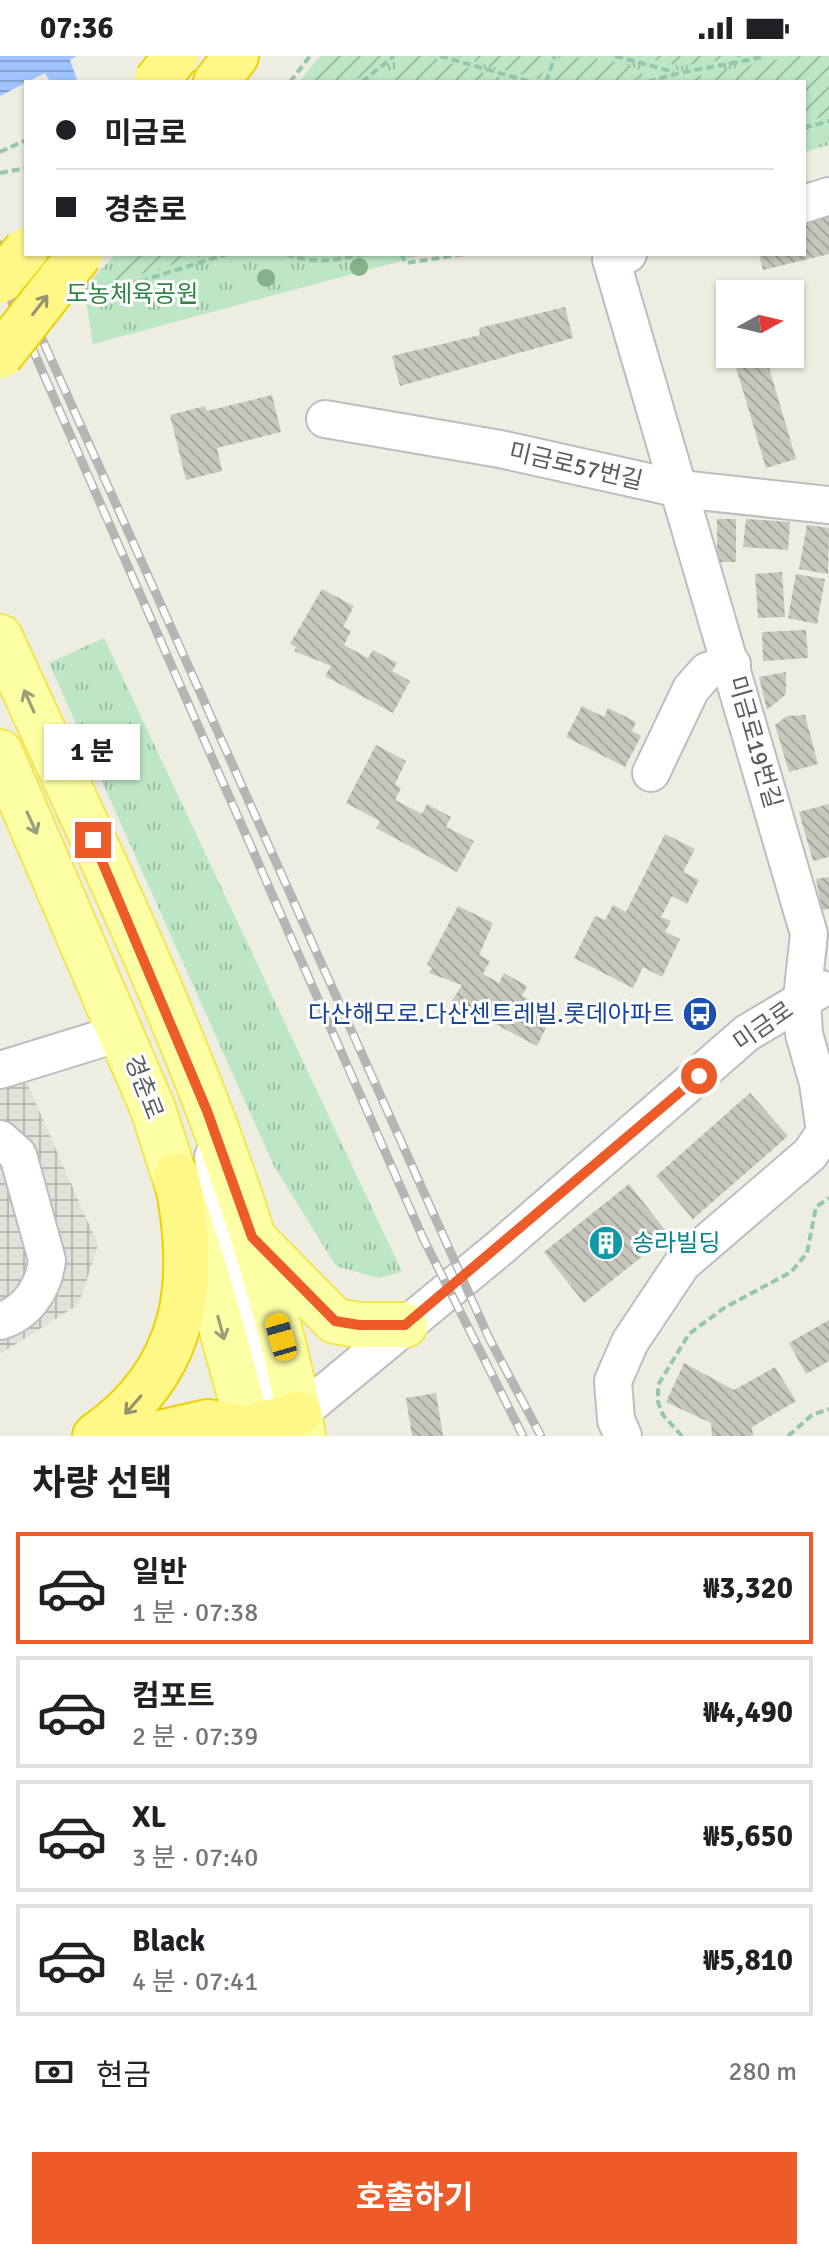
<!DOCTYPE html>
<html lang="ko">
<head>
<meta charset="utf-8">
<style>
	body { margin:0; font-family:Signika,"Noto Sans KR",sans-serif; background:#f2f2f2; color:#202124; height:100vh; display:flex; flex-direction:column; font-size:30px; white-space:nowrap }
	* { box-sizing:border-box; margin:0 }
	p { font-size:26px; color:#757577 }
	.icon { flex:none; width:44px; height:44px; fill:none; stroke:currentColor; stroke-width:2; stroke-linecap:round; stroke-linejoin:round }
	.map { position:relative; height:1380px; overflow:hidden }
	.drawer { display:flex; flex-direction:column; background:#fff; flex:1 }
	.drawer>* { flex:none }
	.banner { position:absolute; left:24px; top:24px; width:782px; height:176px; border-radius:0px; box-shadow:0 2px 6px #0004; display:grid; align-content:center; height:176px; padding:0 32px; background:#fff }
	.needle { width:52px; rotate:82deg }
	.buttons { position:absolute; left:716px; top:224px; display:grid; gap:16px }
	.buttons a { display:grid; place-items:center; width:88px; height:88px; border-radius:0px; background:#fff; box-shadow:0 2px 6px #0004; font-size:40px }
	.end { position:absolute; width:36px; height:36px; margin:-18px; border:10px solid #ed5c28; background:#fff; box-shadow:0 0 0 4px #fff }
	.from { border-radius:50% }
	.bubble { position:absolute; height:56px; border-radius:0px; background:#fff; box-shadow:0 2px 6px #0004; font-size:26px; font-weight:700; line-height:56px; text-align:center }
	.car { position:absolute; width:24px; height:48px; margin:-24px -12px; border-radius:10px; box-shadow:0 0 6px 2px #0007; background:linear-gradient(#f5c518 24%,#345 0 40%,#f5c518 0 76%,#345 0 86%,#f5c518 0) }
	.banner b { display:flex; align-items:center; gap:28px; height:76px; font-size:30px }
	.banner b+b { border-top:2px solid #e0e0e0 }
	.banner i { width:20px; height:20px; background:#202124 }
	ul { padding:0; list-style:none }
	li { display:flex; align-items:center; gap:24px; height:112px; margin:0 16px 12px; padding:0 16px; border:4px solid #e0e0e0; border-radius:0px }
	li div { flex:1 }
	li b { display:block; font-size:30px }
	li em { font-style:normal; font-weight:700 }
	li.current { border-color:#ed5c28 }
	li>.icon { width:72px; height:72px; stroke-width:1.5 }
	h2 { padding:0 32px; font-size:36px; line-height:96px }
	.pay { display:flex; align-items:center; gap:20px; height:88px; padding:0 32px; font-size:30px }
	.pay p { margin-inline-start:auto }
	.button { display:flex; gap:16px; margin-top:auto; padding:16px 32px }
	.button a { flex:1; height:92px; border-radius:0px; background:#ed5c28; color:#fff; font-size:32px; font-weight:700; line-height:92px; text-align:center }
	.status { display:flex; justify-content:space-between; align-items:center; height:56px; padding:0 40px; background:#fff; direction:ltr }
	.status svg { height:22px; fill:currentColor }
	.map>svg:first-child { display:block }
</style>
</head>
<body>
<div class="status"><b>07:36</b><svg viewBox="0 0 49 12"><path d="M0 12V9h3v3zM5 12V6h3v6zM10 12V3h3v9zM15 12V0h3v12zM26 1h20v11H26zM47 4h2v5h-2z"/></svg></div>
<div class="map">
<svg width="829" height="1380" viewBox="0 0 829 1380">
	<defs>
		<pattern id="industrial-grid" width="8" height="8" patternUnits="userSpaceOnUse" patternTransform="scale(2)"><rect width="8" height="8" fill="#e1e0d9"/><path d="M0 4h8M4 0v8" fill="none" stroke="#b9b9b4"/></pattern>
		<pattern id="park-tufts" width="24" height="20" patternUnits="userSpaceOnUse" patternTransform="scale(2)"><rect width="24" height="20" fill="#bde6c4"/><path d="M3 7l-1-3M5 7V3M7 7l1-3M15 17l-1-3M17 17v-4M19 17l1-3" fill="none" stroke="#9dbea3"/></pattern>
		<pattern id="garden-furrows" width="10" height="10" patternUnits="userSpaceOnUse" patternTransform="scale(2)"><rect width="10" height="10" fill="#bde6c4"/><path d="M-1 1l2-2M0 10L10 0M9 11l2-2" fill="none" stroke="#9dbea3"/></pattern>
		<pattern id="water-rules" width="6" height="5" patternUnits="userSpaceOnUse" patternTransform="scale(2)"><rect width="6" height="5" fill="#9fc3ff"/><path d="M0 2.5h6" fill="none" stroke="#85a2d2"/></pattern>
		<pattern id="building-back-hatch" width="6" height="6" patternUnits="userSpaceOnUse" patternTransform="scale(2)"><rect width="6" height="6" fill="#c8c7be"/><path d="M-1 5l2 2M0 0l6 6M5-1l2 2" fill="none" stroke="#a5a59e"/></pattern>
	</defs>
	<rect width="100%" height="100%" fill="#edede1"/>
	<path fill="url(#industrial-grid)" d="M27,1027L98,1189L79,1248L0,1298V1032Z"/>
	<g fill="url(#park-tufts)">
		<path d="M320,0H829V89L804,96V26H299Z"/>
		<path d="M116,198H427L93,288L84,231Z"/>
		<path d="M104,582L402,1216L378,1222L336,1210L274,1110L49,607Z"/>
	</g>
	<g fill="url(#garden-furrows)">
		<path d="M322,0H389C366,30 336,26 301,26Z"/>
		<path d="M402,0H426L515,26H381L393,16Z"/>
		<path d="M456,0H549L540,24Z"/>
		<path d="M559,0C576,0 639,4 643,20L633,26H554Z"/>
		<path d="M637,0H747L681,10Z"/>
		<path d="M796,0H829V59L804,66V26H667Z"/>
		<path d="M131,198H208L107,228Z"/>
	</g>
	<path fill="url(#water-rules)" d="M0,0H77L70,4L77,24L50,26L45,17L0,40Z"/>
	<g fill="url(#building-back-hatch)">
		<path d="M829,159V198L763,214L759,198H804V165Z"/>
		<path d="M745,232L747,238H730L729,288L716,241Z"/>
		<path d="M565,251L573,282L400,330L392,300L480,279L479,272Z"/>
		<path d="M732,298H765L796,403L766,412Z"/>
		<path d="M272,339L281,376L217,392L222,415L186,424L170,359L205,350L207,355Z"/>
		<rect x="717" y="463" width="19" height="43"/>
		<path d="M746,463L790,466L788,494L743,491Z"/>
		<path d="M807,469L829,472L828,518L799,513Z"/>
		<path d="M782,516L785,561L758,562L755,518Z"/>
		<path d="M796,518L825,523L817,568L788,562Z"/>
		<path d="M322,533L354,550L343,571L351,575L344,589L368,602L373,594L397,607L392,615L410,625L393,657L325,620L331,610L294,595L296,591L290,588Z"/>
		<path d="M806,574L808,602L763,605L762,576Z"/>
		<path d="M786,616V638L767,654L759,621Z"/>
		<path d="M582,650L604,661L608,652L636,666L632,675L641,680L625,711L566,681Z"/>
		<path d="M805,659L818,708L789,716L775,669L787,660Z"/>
		<path d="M376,689L406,705L395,728L401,732L395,744L422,758L427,748L451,761L446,771L474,785L457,816L376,772L380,765L346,747Z"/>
		<path d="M829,748V801L813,805L799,756Z"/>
		<path d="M665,778L695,793L683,816L699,824L687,848L672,840L661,861L671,865L665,876L680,883L662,921L643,911L633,932L574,902L595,860L605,864L613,849L626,856Z"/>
		<path d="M829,821V853L822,854L816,823Z"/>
		<path d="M458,850L493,867L479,899L490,905L483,918L499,927L504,917L527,930L522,940L554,956L537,990L452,945L462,929L429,917L432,912L427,908Z"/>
		<path d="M750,1037L788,1080L693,1163L656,1120Z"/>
		<path d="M629,1128L669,1179L584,1247L544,1196Z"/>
		<path d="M829,1264V1305L806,1318L789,1287Z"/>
		<path d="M684,1307L734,1334L775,1311L796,1345L752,1371L753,1380H712L711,1367L666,1346Z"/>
		<path d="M436,1337L443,1380H412L406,1342Z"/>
	</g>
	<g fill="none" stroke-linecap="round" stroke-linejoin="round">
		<g stroke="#bcbdc3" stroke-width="40">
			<g id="minor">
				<path d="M804,148L829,140"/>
				<path d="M325,363L500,393L680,433L829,449"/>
				<path d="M651,717L691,633L707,615L732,608"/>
				<path d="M0,1014L123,976"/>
				<path d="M0,1083L18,1099L47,1204C44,1232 27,1257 0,1265"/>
				<path d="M213,1101C224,1190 253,1279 284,1363"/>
				<path d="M299,1358L502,1190L747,977L821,933"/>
				<path d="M623,1380L616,1364L613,1325L630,1286L682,1208L810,1098L825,1076L818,1027L804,978L802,942L809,878L611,203L628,198"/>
			</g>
		</g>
		<g stroke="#f4e553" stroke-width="48">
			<g id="major">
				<path d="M0,581C116,837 253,1102 303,1380"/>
				<path d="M0,696L153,1053L211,1234L251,1380"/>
				<path d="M257,1186L335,1265L359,1269H405"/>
			</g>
		</g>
		<g stroke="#eed100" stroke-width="48">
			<g id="highway">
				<path d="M216,26L236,0"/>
				<path d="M95,1380C189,1314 199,1225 176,1119"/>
				<path d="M147,1380L208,1366L249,1372"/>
				<path d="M237,1380L249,1372L299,1358"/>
			</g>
		</g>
		<g stroke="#95c7ad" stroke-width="4" stroke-dasharray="8 4" stroke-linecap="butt">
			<path d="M440,0L531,26"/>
			<path d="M615,0L674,16"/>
			<path d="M290,26L310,0"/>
			<path d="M362,26L394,0"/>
			<path d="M546,26L555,0"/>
			<path d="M648,26C686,13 726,10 765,0"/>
			<path d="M804,72L829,65"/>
			<path d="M0,96L26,84"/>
			<path d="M0,117L26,112"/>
			<path d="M286,198C314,208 335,205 363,198"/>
			<path d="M401,198L406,207L465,198"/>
			<path d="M106,236L227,198"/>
			<path d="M682,1380L663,1359L658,1346V1329L689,1278L724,1252L791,1216L807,1197L816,1151L829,1142"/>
			<path d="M788,1380L812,1359L829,1353"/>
		</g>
		<use href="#minor" stroke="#fff" stroke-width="36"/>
		<use href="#major" stroke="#fdffa4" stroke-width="44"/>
		<use href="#highway" stroke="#fff786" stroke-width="44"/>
		<g stroke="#b5b5b6" stroke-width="9">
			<g id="rail">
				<path d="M0,189L489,1282L541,1380"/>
				<path d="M0,219L423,1182L523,1380"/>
			</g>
		</g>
		<use href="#rail" stroke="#fff" stroke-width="6" stroke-dasharray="18" stroke-linecap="butt"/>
		<g stroke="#eed100" stroke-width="48" stroke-linecap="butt">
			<g id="highway-bridge">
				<path d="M156,26L176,0"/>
				<path d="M0,225L26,194"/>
				<path d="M0,300L80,198"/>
			</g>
		</g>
		<use href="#highway-bridge" stroke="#fff786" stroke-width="44"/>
	</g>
	<g fill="#86b28b">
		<circle cx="359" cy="211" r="9"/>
		<circle cx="266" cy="222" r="9"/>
	</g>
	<defs><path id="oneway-shaft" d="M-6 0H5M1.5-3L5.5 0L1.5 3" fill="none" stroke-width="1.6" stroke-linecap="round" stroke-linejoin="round" transform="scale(2)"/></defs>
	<g stroke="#94926f">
		<use href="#oneway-shaft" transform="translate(40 249) rotate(-52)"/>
		<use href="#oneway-shaft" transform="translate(133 1349) rotate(131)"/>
	</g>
	<g stroke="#9b9d7d">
		<use href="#oneway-shaft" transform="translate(29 645) rotate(-114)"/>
		<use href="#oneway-shaft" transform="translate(32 767) rotate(66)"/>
		<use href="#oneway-shaft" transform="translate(221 1272) rotate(75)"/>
	</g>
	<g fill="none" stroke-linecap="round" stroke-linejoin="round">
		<path stroke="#ed5c28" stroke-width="10" d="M93,784L207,1055L252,1181L335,1265L359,1269H405L699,1020"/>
	</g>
	<defs>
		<g id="bus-disc" transform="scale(1.8)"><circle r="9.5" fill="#1a4fb4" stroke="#fff"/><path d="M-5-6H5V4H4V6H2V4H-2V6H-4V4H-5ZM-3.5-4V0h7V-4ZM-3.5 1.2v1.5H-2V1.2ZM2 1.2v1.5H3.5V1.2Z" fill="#fff"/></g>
		<g id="building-disc" transform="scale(1.8)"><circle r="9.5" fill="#0f9aa8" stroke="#fff"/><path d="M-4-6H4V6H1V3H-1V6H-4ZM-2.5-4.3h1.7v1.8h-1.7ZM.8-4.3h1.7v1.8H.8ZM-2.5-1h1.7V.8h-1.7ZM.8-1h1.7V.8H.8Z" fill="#fff"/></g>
	</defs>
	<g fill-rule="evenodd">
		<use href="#bus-disc" x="700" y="958"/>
		<use href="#building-disc" x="606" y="1187"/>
	</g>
	<g text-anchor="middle" stroke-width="6" stroke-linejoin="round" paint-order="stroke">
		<g font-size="24" fill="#318244" stroke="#fff">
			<text x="132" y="246">도농체육공원</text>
		</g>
		<g font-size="24" fill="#5a5c63" stroke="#fff">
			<text transform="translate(576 410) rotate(13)" y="8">미금로57번길</text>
			<text transform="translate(755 686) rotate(74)" y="8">미금로19번길</text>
			<text transform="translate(763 970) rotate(-35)" y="8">미금로</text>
			<text transform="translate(144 1031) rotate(69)" y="8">경춘로</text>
		</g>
		<g font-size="24" fill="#164399" stroke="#fff" text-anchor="end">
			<text x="674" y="966">다산해모로.다산센트레빌.롯데아파트</text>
		</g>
		<g font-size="24" fill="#0d838f" stroke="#fff" text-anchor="start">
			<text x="632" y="1195">송라빌딩</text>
		</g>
	</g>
</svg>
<div class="buttons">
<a><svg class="needle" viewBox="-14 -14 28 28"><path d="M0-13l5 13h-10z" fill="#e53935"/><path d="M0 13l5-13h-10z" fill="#757577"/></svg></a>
</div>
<i class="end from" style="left:699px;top:1020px"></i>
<i class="end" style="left:93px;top:784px"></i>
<div class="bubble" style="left:44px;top:668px;width:96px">1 분</div>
<i class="car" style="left:281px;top:1281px;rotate:344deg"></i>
<div class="banner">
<b><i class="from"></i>미금로</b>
<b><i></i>경춘로</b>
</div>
</div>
<section class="drawer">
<h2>차량 선택</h2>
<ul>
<li class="current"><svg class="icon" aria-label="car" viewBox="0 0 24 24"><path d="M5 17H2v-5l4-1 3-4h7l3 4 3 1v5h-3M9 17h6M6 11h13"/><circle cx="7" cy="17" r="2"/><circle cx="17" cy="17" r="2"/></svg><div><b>일반</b><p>1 분 · 07:38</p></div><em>₩3,320</em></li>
<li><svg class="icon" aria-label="car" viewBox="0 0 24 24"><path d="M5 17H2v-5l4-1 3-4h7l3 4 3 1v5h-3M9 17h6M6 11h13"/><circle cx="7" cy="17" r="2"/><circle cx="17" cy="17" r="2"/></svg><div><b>컴포트</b><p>2 분 · 07:39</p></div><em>₩4,490</em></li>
<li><svg class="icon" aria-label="car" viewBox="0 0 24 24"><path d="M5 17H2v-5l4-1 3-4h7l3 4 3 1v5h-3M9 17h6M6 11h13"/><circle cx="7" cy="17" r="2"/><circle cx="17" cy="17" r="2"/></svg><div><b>XL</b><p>3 분 · 07:40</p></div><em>₩5,650</em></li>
<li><svg class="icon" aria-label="car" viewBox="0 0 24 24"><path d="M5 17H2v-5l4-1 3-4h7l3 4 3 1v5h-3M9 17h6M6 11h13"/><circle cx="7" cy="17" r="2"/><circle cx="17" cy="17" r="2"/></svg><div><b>Black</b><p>4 분 · 07:41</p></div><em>₩5,810</em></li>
</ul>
<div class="pay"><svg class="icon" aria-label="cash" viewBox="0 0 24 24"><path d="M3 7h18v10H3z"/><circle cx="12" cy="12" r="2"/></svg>현금<p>280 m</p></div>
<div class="button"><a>호출하기</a></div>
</section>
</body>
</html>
